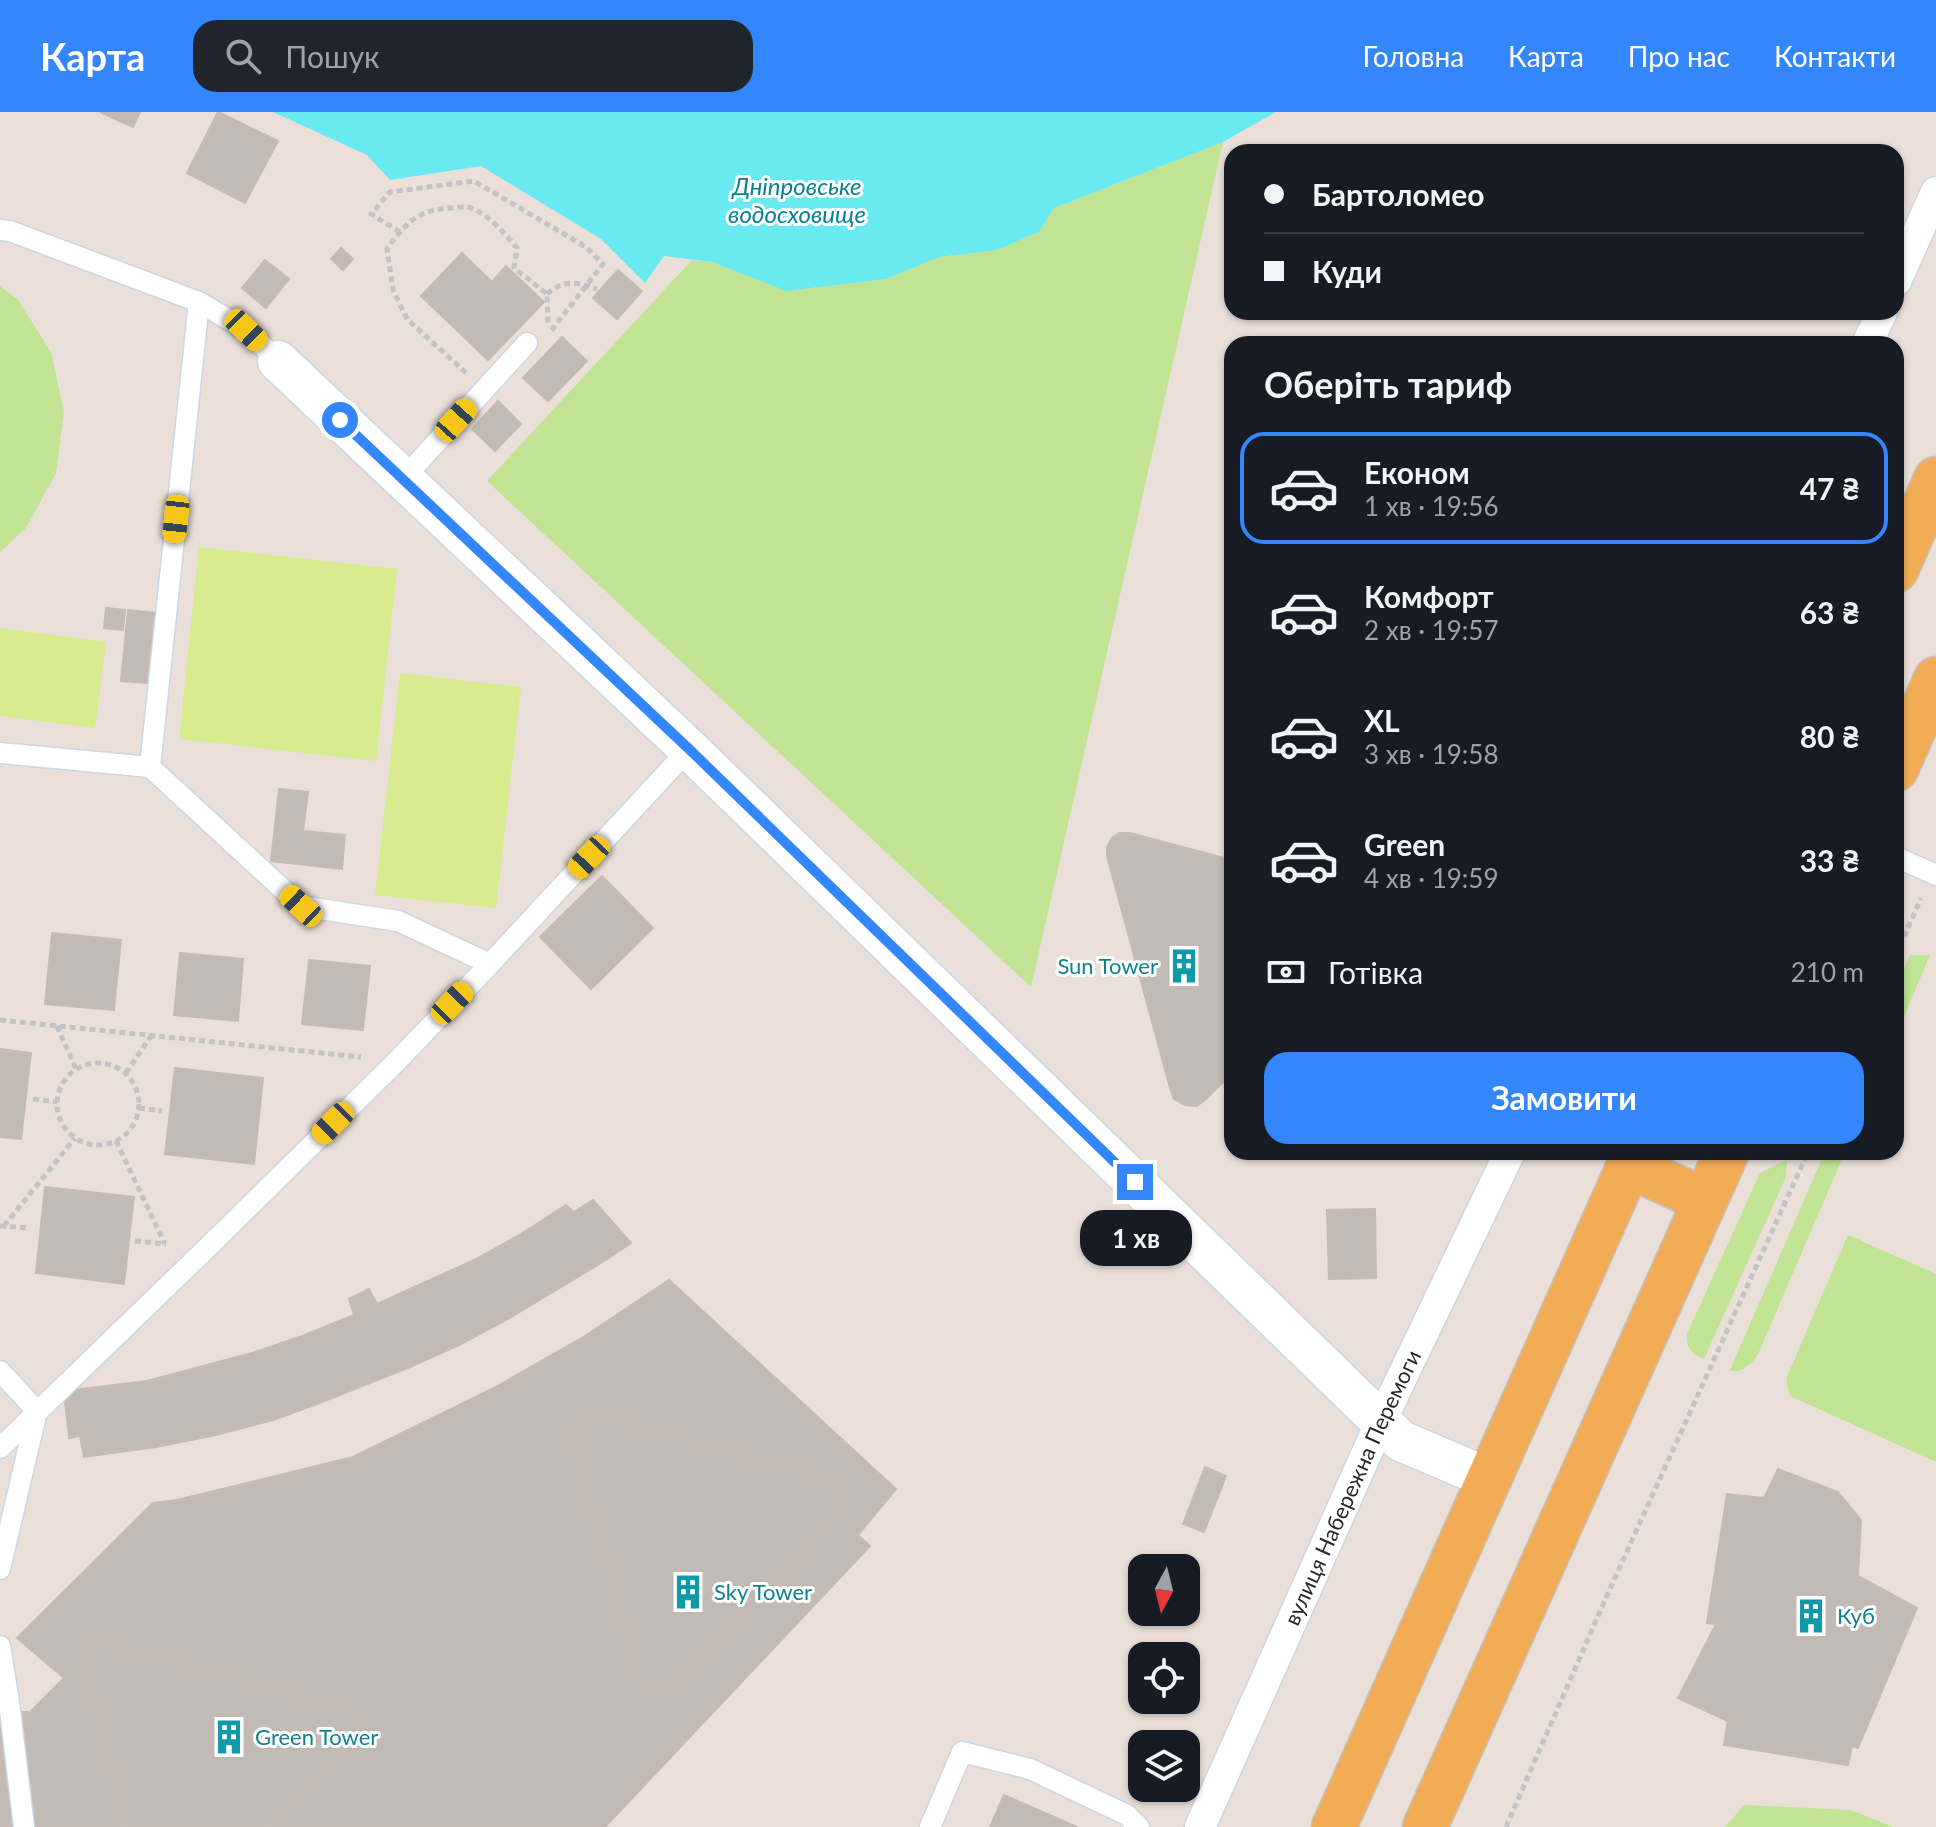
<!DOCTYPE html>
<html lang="uk">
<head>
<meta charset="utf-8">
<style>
	body { margin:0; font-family:Lato,sans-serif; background:#20242c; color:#f1f3f6; height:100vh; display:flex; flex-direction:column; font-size:30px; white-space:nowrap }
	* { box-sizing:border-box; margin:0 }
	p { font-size:26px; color:#9ea1a6 }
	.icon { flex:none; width:44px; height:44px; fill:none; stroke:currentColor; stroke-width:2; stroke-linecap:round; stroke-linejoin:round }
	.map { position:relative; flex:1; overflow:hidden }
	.drawer { position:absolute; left:1224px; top:224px; width:680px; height:824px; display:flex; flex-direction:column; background:#171b24; border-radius:24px; box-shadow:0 2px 6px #0004 }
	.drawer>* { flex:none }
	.top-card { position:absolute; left:1224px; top:32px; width:680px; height:176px; border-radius:24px; box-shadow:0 2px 6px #0004; display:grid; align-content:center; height:176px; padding:0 40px; background:#171b24 }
	.needle { width:52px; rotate:187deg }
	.tools { position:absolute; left:1128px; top:1442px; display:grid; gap:16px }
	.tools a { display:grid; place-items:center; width:72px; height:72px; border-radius:16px; background:#171b24; box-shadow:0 2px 6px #0004; font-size:40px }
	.end { position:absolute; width:36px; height:36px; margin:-18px; border:10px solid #3486fd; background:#fff; box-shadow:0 0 0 4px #fff }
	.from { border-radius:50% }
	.bubble { position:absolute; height:56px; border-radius:24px; background:#171b24; box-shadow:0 2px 6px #0004; font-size:26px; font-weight:700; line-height:56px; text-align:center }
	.car { position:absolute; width:24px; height:48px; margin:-24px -12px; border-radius:10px; box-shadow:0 0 6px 2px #0007; background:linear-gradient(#f5c518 24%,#345 0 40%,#f5c518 0 76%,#345 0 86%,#f5c518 0) }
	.top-card b { display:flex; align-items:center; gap:28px; height:76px; font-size:30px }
	.top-card b+b { border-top:2px solid #363941 }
	.top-card i { width:20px; height:20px; background:#f1f3f6 }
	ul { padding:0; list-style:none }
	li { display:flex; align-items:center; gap:24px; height:112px; margin:0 16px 12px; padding:0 24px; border:4px solid transparent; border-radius:24px }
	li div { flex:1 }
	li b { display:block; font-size:30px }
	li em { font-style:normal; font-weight:700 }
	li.on { border-color:#3486fd }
	li>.icon { width:72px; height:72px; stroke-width:1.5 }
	h2 { padding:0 40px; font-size:36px; line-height:96px }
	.pay { display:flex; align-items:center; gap:20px; height:88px; padding:0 40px; font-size:30px }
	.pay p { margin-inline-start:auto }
	.cta { display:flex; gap:16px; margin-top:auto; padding:16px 40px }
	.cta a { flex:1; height:92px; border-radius:24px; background:#3486fd; color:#fff; font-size:32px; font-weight:700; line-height:92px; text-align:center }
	header { display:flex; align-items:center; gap:48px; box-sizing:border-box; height:112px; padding:0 40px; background:#3486fd; color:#fff }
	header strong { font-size:38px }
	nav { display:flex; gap:44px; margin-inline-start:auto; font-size:28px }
	.search { width:560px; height:72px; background:#20242c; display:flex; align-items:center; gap:20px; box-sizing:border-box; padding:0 28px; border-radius:24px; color:#9ea1a6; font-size:30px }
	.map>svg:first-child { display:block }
</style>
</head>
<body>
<header>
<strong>Карта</strong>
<div class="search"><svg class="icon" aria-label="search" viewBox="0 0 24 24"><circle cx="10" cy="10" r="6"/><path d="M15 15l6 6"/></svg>Пошук</div>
<nav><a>Головна</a><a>Карта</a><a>Про нас</a><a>Контакти</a></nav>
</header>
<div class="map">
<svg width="1936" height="1715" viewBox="0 0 1936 1715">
	<rect width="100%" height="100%" fill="#ebdfd9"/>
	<g fill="#c0e394">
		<path d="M1223,30L1031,875L487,369L692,148L712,150L786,179L886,167L939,145L997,138L1039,120L1054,96Z"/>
		<path d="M0,174L18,188L51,240L64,300L56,361L26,416L0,440Z"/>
		<path d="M1910,843H1930L1896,923V876Z"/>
		<path d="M1825,1040H1845L1758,1242C1752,1252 1742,1262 1730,1258Z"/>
		<path d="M1787,1048L1786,1065L1704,1247C1692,1243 1685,1234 1687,1222L1760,1061Z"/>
		<path d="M1848,1123L1936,1162V1350L1790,1284L1786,1267Z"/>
		<path d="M1744,1693L1851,1698L1893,1715H1725Z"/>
	</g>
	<g fill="#d8eb8f">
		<path d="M199,435L397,457L376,649L179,627Z"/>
		<path d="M0,516L106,530L95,616L0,604Z"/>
		<path d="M400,561L521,575L496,796L375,783Z"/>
	</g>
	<path fill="#69eaf0" d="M273,0H1276L1223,30L1054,96L1039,120L997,138L939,145L886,167L786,179L712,150L664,144L645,171L601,127L481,54L390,68L367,43Z"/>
	<g fill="#c2bbb5" stroke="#c6bbb3" stroke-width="2" fill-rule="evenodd">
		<path d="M100,0H140L133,15Z"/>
		<path d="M218,0L278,29L245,91L187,61Z"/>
		<path d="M341,136L353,147L343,158L331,147Z"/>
		<path d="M462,141L492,170L506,154L544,190L488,248L421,184Z"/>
		<path d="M265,148L289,167L266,196L242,176Z"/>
		<path d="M618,158L642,179L617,207L593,186Z"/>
		<path d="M562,225L587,249L548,289L523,266Z"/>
		<path d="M498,289L521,312L495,339L472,317Z"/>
		<path d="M106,496L125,498L123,518L104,516Z"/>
		<path d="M128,498L155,501L147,571L121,569Z"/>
		<path d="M279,677L308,680L303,719L345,723L342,757L271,749Z"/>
		<path d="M1119,721H1130L1232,748V961L1206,987L1197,994L1185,993L1174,987L1170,976L1107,744V735L1112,726Z"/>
		<path d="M602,764L653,816L591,877L540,825Z"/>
		<path d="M52,821L121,828L114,898L45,892Z"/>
		<path d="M180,841L243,847L238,909L174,903Z"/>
		<path d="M309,848L370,854L363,918L302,912Z"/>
		<path d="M0,937L31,941L21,1027L0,1025Z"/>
		<path d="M175,956L263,966L254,1052L165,1042Z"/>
		<path d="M45,1075L134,1085L124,1172L36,1161Z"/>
		<path d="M593,1088L631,1131L601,1151L508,1207L459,1233L410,1255L317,1292L273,1308L216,1323L156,1335L84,1345L80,1324L69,1326L64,1279L147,1269L252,1241L302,1224L354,1203L349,1187L369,1177L377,1192L474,1148L521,1122L566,1093L574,1100Z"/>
		<path d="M1375,1097L1376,1166L1329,1167L1327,1098Z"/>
		<path d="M669,1168L896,1377L858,1423L870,1434L605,1715H268L352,1631L358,1620L357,1608L349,1598L108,1533H98L90,1539L85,1547V1557L128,1715H0V1600H30L64,1566L17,1526L153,1391L177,1388L353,1345L494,1276L585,1224ZM585,1303L596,1304L826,1364L837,1369L844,1378L846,1390L839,1401L672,1570L663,1576L651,1575L640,1569L636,1559L573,1327V1317Z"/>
		<path d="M585,1303L596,1304L826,1364L837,1369L844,1378L846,1390L839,1401L672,1570L663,1576L651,1575L640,1569L636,1559L573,1327V1317Z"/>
		<path d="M1205,1355L1226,1364L1204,1420L1183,1412Z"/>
		<path d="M1778,1357L1838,1380L1861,1408L1858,1464L1917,1496L1858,1636L1852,1634L1848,1653L1724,1633L1728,1609L1678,1586L1716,1512L1707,1511L1727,1382L1764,1386Z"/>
		<path d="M98,1533H108L339,1594L349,1598L357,1608L358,1620L352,1631L268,1715H128L85,1557V1547L90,1539Z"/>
		<path d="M1004,1683L1077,1715H990Z"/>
	</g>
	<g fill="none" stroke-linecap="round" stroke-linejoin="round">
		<g stroke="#ced6e2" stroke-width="23">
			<g id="service">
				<path d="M0,118L10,119L199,190L246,218L278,249"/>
				<path d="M403,367L527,231"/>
				<path d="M0,641L150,655L301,794L398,809L490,852"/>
				<path d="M150,655L199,190"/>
				<path d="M1896,745L1936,763"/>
				<path d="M0,1259L37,1299L0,1457"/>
				<path d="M0,1336L207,1136L397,949L490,852L689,637"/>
				<path d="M0,1534L9,1590L24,1715"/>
				<path d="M930,1715L962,1640L1030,1657L1127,1703L1139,1715"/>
			</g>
		</g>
		<g stroke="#ced6e2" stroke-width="33">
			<g id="pedestrian">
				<path d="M1896,169L1936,80"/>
				<path d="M1867,232L1882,200"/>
				<path id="s1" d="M1200,1715L1381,1309L1510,1040"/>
			</g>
		</g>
		<g stroke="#ced6e2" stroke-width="43">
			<path id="minor" d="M278,249L689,637L1401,1329L1488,1366"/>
		</g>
		<g stroke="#c3c3c3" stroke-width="47">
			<g id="primary">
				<path d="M1896,458L1936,367"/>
				<path d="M1896,657L1936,567"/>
				<path d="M1629,1054L1705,1088"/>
				<path d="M1334,1715L1635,1040"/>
				<path d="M1425,1715L1727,1040"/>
			</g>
		</g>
		<g stroke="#c3c3c3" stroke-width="5" stroke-dasharray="6 4" stroke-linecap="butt">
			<path d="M400,120L371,102L390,80L474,69L586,135L603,152L551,219"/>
			<path d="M547,182C564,167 577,170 597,177"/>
			<path d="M466,261L407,207L393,178L387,137C405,112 417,98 449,96C454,96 462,94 468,95C488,101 504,121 517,136L514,156L547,182L548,215"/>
			<path d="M1896,843L1921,786"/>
			<path d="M0,908L361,945"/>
			<path d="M57,914L76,957"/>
			<circle cx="98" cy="992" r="41"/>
			<path d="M126,961L151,924"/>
			<path d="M33,987L57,990"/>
			<path d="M139,996L162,999"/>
			<path d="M116,1029L165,1132"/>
			<path d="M0,1114L29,1116"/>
			<path d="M4,1114L75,1026"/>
			<path d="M135,1129L166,1132"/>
			<path d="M1506,1715L1609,1479L1808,1040"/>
		</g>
		<use href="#service" stroke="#fff" stroke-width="20"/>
		<use href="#pedestrian" stroke="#fff" stroke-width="30"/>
		<use href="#minor" stroke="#fff" stroke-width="40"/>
		<use href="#primary" stroke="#f3ac56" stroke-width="44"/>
	</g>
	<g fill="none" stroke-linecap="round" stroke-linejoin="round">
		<path stroke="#3486fd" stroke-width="10" d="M340,308L689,637L1135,1070"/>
	</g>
	<defs>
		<g id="building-bare" transform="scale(2.76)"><path d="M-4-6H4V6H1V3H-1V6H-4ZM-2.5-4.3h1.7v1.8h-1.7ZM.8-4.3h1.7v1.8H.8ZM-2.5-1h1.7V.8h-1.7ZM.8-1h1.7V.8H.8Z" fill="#0f9aa8" stroke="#fff" stroke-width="2.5" paint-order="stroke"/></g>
	</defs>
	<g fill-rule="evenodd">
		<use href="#building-bare" x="1184" y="854"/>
		<use href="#building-bare" x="688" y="1480"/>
		<use href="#building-bare" x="1811" y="1504"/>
		<use href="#building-bare" x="229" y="1625"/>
	</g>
	<g text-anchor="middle" stroke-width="6" stroke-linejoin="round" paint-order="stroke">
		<g font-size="22" fill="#0d838f" stroke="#fff" text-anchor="start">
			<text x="1158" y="862" text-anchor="end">Sun Tower</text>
			<text x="714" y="1488">Sky Tower</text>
			<text x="1837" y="1512">Куб</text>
			<text x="255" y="1633">Green Tower</text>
		</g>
		<g font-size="22" fill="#282828" stroke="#fff">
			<text dy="8" stroke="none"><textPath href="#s1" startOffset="372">вулиця Набережна Перемоги</textPath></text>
		</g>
		<g font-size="24" font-style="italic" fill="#0b8292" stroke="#fff">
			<text x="797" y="83">Дніпровське<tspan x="797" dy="28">водосховище</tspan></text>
		</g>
	</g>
</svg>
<div class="tools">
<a><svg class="needle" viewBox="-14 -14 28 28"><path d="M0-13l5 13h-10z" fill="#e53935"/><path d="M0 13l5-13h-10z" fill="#9ea1a6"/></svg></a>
<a><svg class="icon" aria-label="locate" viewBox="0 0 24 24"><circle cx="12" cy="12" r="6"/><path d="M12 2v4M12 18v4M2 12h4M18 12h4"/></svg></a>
<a><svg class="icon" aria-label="layers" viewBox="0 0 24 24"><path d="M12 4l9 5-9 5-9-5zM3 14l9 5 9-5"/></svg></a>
</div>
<i class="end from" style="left:340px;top:308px"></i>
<i class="end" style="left:1135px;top:1070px"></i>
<div class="bubble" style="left:1080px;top:1098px;width:112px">1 хв</div>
<i class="car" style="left:246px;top:218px;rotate:134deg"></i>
<i class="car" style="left:456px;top:308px;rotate:42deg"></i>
<i class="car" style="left:176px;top:407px;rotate:186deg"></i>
<i class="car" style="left:589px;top:745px;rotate:223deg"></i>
<i class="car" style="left:301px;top:794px;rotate:313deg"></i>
<i class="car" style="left:452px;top:891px;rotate:44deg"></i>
<i class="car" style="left:333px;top:1011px;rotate:225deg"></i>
<div class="top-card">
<b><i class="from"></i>Бартоломео</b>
<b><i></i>Куди</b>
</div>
<section class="drawer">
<h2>Оберіть тариф</h2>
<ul>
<li class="on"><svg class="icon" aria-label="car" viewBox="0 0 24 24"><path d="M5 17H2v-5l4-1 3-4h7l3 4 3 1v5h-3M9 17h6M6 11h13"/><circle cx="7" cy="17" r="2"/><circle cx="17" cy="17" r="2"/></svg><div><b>Економ</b><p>1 хв · 19:56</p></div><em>47 ₴</em></li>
<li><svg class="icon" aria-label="car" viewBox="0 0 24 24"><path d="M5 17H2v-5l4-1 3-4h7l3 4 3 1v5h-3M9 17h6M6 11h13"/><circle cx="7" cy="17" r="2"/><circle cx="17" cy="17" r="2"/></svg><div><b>Комфорт</b><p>2 хв · 19:57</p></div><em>63 ₴</em></li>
<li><svg class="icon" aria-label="car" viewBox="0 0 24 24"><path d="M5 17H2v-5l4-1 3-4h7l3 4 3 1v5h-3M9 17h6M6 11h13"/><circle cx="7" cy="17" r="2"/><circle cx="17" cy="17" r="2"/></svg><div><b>XL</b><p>3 хв · 19:58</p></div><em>80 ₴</em></li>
<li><svg class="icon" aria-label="car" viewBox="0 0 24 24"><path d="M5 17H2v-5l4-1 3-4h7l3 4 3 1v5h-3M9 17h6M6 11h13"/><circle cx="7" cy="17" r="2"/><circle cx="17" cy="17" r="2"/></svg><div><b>Green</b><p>4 хв · 19:59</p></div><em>33 ₴</em></li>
</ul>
<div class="pay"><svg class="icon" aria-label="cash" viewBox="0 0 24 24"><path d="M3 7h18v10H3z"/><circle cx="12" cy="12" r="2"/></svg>Готівка<p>210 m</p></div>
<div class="cta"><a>Замовити</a></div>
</section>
</div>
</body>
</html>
